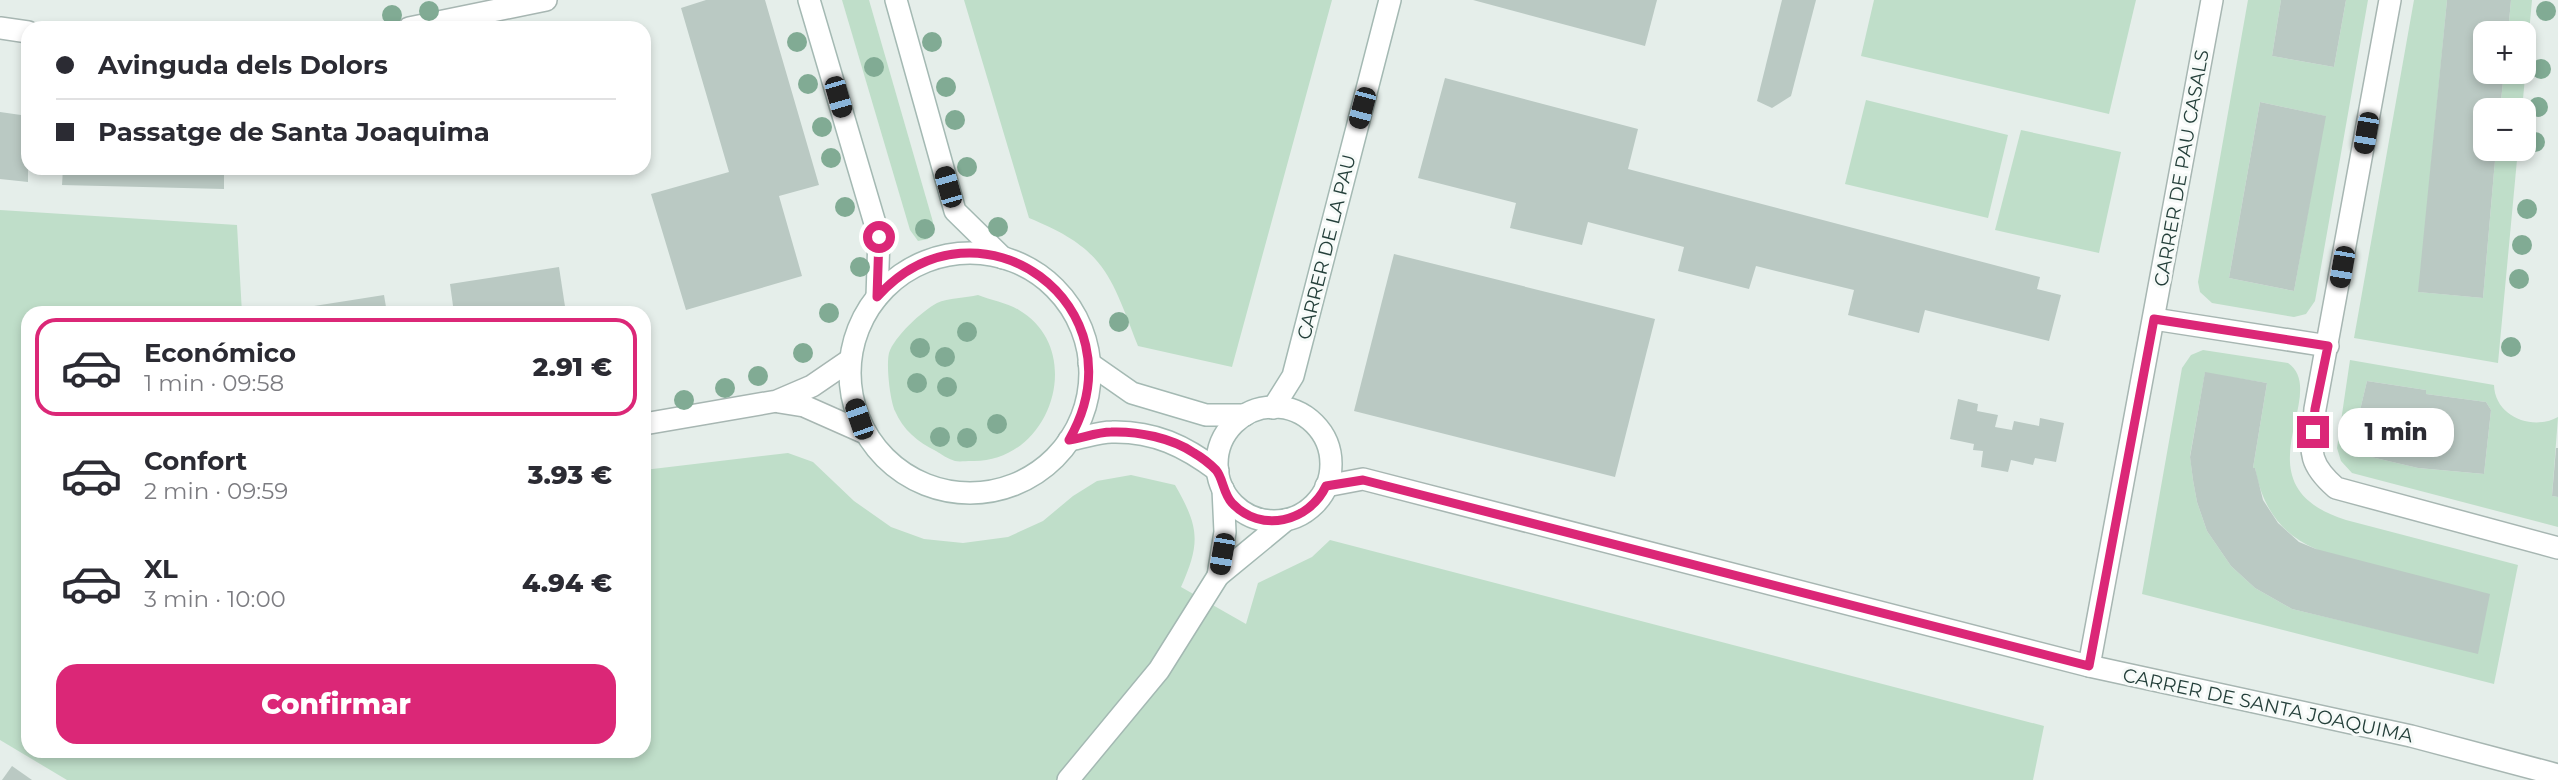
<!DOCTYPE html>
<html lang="es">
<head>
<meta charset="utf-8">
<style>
	body { margin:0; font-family:Montserrat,sans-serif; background:#f7f7f7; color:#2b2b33; height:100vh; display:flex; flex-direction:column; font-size:26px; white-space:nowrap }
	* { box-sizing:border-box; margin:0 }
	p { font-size:23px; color:#7c7c81 }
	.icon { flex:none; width:38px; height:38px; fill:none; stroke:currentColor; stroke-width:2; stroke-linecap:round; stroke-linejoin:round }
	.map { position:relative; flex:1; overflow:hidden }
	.drawer { position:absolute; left:21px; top:306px; width:630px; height:452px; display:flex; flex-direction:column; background:#fff; border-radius:21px; box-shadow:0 4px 10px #0003 }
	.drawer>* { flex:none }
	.top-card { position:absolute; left:21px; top:21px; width:630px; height:154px; border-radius:21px; box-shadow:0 4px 10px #0003; display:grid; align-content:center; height:154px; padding:0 35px; background:#fff }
	.controls { position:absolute; left:2473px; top:21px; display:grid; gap:14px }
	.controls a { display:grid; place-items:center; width:63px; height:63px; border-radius:14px; background:#fff; box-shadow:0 4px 10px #0003; font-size:35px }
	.end { position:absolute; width:32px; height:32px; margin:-16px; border:9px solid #db2777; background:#fff; box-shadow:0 0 0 4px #fff }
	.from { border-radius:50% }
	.bubble { position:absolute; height:49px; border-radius:21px; background:#fff; box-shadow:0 4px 10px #0003; font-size:23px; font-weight:800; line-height:49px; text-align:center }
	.car { position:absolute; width:21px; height:42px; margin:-21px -10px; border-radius:9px; box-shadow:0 0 5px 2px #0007; background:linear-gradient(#222 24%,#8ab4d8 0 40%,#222 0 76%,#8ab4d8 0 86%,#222 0) }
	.top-card b { display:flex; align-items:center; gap:24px; height:66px; font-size:26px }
	.top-card b+b { border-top:2px solid #e1e1e2 }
	.top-card i { width:18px; height:18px; background:#2b2b33 }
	ul { padding:12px 0 0; list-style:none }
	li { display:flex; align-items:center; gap:21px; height:98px; margin:0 14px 10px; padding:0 21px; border:4px solid transparent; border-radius:21px }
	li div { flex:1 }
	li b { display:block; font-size:26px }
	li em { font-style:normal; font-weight:800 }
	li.on { border-color:#db2777 }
	li>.icon { width:63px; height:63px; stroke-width:1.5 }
	.cta { display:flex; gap:14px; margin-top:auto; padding:14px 35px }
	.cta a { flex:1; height:80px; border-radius:21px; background:#db2777; color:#fff; font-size:28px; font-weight:800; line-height:80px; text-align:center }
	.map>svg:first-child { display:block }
</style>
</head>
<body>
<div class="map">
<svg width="2558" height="780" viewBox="0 0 2558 780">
	<rect width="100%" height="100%" fill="#e5eeea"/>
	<g fill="#bfdec9" fill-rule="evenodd">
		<path d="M842,0H869L933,222L928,239L918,241L910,230Z"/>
		<path d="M964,0H1332L1232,367L1138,346C1110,274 1105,249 1029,218Z"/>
		<path d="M1874,0H2136L2109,114L1861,56Z"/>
		<path d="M2248,0H2281L2272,56L2334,67L2346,0H2368L2315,301L2306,314L2294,317L2212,303L2200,292L2198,282ZM2260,102L2325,116L2294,291L2229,278Z"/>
		<path d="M2414,0H2447L2419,292L2483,298L2496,149H2518L2498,363L2354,338Z"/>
		<path d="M2511,0H2532L2522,110H2500L2504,72H2524V33H2508Z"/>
		<path d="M1866,100L2008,135L1988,218L1845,184Z"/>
		<path d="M2021,130L2121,152L2099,253L1995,230Z"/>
		<path d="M0,210L237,225L242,313H28V751H644V470L788,453L813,462L854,501L891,527L924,539L963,543L1008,537L1043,521L1073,496L1097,481L1131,475L1175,485C1199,527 1201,542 1181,587L1246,624L1258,583L1312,557L1330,540L2044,726L2033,780H67L0,740Z"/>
		<path d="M978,295C991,300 1007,303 1019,310C1088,351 1050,464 971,461C966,461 959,462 955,461C948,459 941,454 936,451C918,442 903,430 895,411C890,400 886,365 889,353C894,337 922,311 937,303C948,298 966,298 978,295Z"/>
		<path d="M2203,350L2288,363C2332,394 2234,485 2346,520L2518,565L2494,684L2142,594L2182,368L2191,355ZM2205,373L2267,383L2253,468H2255C2262,506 2280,534 2316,549L2478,653L2292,609L2255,588L2231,566L2207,531L2197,502L2193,480L2190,456Z"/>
		<path d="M2350,360L2494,385C2495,417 2533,431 2558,417L2552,496L2558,497V527L2352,473L2341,461L2337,448ZM2367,381L2426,390V394L2486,402L2491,410L2484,474L2418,468L2350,452Z"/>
	</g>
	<g fill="#bac9c3">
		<path d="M706,0H765L819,185L779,196L802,276L686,310L651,194L729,172L681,8Z"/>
		<path d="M1473,0H1657L1645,46Z"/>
		<path d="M1782,0H1816L1791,96L1772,108L1757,101Z"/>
		<path d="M2281,0H2346L2334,67L2272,56Z"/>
		<path d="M2447,0H2511L2508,33H2485V72H2504L2500,110H2485V149H2496L2483,298L2418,292Z"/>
		<path d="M1445,78L1638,129L1628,169L2040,277L2037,289L2061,295L2049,341L1925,310L1919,333L1848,315L1854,290L1756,266L1749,289L1678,271L1684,247L1588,222L1582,245L1510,228L1516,203L1418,178Z"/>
		<path d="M2260,102L2326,116L2294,291L2229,278Z"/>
		<path d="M0,112L28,116V182L0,179Z"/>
		<path d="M63,168H224V189L62,185Z"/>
		<path d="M1394,254L1655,319L1615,477L1354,411Z"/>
		<path d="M559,267L566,313H454L450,284Z"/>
		<path d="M384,295L387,313H276V312Z"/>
		<path d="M2205,372L2267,383L2253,468H2255L2263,500L2278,523L2299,542L2316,549L2490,594L2478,654L2292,609L2255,588L2231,566L2207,531L2197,502L2193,480L2190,457Z"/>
		<path d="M2367,381L2426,390V394L2486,402L2491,410L2484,474L2418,468L2350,452Z"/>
		<path d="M1958,399L1978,404L1977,411L1998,415L1995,427L2012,430L2014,421L2039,426L2040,418L2064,423L2056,462L2035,458L2033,465L2011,460L2008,472L1981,467L1983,451L1973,450L1974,444L1950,439Z"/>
		<path d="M2556,448H2558V497L2552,496Z"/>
		<path d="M12,766L32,780H2Z"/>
	</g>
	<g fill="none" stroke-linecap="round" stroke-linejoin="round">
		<g stroke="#a7b6b2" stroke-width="24">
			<g id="street">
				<path d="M2390,0L2315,409C2312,448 2304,460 2336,488L2558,548"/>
				<path d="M0,28L28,32"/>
				<path d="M409,28L546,0"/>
				<path d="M2154,319L2328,346"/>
				<path d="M779,402L804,406L865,433"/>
				<path d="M644,424L777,401L812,386L850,360"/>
				<path d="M1326,486L1363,479L2089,666L2411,736L2558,775"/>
				<path d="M2089,666L2212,0"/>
			</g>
		</g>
		<g stroke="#a4b9b3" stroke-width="24">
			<g id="secondary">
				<path d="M809,0L879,237L877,297"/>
				<path d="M896,0L955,211L1003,258"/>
				<circle cx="970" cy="373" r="120"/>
				<path d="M1089,363L1132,393L1206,415H1245"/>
				<circle cx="1274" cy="464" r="57"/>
				<path d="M1273,408L1293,376L1390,0"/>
				<path d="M1069,440C1083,438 1098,432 1112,432C1154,431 1185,446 1218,471"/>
				<path d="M1218,576L1225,532L1223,489"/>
				<path d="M1068,780L1159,670L1218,576L1286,520"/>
			</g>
		</g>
		<use href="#street" stroke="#fff" stroke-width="21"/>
		<use href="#secondary" stroke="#fff" stroke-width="21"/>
	</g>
	<g fill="#81ab94">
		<circle cx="429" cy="11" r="10"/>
		<circle cx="2546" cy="11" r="10"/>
		<circle cx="392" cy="15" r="10"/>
		<circle cx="797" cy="42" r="10"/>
		<circle cx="932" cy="42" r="10"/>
		<circle cx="874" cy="67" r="10"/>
		<circle cx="2541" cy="69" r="10"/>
		<circle cx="808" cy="84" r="10"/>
		<circle cx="946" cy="87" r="10"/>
		<circle cx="2538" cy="107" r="10"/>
		<circle cx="955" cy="120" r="10"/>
		<circle cx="822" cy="127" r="10"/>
		<circle cx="2535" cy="142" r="10"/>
		<circle cx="831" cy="158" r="10"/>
		<circle cx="967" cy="167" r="10"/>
		<circle cx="845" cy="207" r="10"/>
		<circle cx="2527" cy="209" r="10"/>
		<circle cx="998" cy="227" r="10"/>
		<circle cx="925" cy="229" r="10"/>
		<circle cx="2522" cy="245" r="10"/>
		<circle cx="860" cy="267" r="10"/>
		<circle cx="2519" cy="279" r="10"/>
		<circle cx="829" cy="313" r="10"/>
		<circle cx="1119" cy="322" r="10"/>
		<circle cx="967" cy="332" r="10"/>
		<circle cx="2511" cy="347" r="10"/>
		<circle cx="920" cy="348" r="10"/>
		<circle cx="803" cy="353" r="10"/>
		<circle cx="945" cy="357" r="10"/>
		<circle cx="758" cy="376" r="10"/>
		<circle cx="917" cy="383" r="10"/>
		<circle cx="947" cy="387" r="10"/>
		<circle cx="725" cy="388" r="10"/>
		<circle cx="684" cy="400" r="10"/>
		<circle cx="997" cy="424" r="10"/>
		<circle cx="940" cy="437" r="10"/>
		<circle cx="967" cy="438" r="10"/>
	</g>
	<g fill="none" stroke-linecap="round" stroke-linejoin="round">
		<path stroke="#db2777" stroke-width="9" d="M879,237L877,297C978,185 1146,306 1069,440C1082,438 1098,432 1111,432C1138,431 1172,438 1194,453C1201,457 1210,464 1216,470C1223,478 1223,493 1232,503C1261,534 1309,522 1326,486L1363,480L2089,666L2154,319L2328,346L2315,409L2313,432"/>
	</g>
	<g text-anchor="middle" stroke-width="6" stroke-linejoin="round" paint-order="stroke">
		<g font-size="19" fill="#243f3a" stroke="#f6faf8">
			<text transform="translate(2181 168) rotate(-80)" y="7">CARRER DE PAU CASALS</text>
			<text transform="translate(1326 247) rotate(-76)" y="7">CARRER DE LA PAU</text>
			<text transform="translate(2268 705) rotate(12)" y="7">CARRER DE SANTA JOAQUIMA</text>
		</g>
	</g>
</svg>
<div class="controls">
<a>+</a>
<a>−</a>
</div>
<i class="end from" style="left:879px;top:237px"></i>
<i class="end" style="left:2313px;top:432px"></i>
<div class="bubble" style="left:2338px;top:408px;width:116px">1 min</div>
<i class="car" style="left:838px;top:97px;rotate:164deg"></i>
<i class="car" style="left:1362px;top:108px;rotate:195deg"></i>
<i class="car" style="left:2366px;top:133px;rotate:190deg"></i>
<i class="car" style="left:948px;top:187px;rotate:344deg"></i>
<i class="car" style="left:2342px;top:267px;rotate:190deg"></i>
<i class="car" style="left:859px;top:419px;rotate:341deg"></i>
<i class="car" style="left:1222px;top:554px;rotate:190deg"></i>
<div class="top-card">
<b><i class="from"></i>Avinguda dels Dolors</b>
<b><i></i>Passatge de Santa Joaquima</b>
</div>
<section class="drawer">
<ul>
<li class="on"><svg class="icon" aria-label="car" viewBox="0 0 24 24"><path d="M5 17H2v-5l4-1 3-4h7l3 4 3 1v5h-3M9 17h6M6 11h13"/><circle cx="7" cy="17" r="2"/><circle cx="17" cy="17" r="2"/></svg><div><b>Económico</b><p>1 min · 09:58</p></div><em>2.91 €</em></li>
<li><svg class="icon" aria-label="car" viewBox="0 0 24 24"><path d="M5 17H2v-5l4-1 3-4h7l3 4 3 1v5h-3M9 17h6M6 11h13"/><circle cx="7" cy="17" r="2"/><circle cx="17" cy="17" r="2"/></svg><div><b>Confort</b><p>2 min · 09:59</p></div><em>3.93 €</em></li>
<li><svg class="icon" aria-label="car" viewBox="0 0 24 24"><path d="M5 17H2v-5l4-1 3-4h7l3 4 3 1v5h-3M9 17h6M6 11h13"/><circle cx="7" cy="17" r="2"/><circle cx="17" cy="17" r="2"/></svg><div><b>XL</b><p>3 min · 10:00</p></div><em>4.94 €</em></li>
</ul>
<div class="cta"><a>Confirmar</a></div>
</section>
</div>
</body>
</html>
